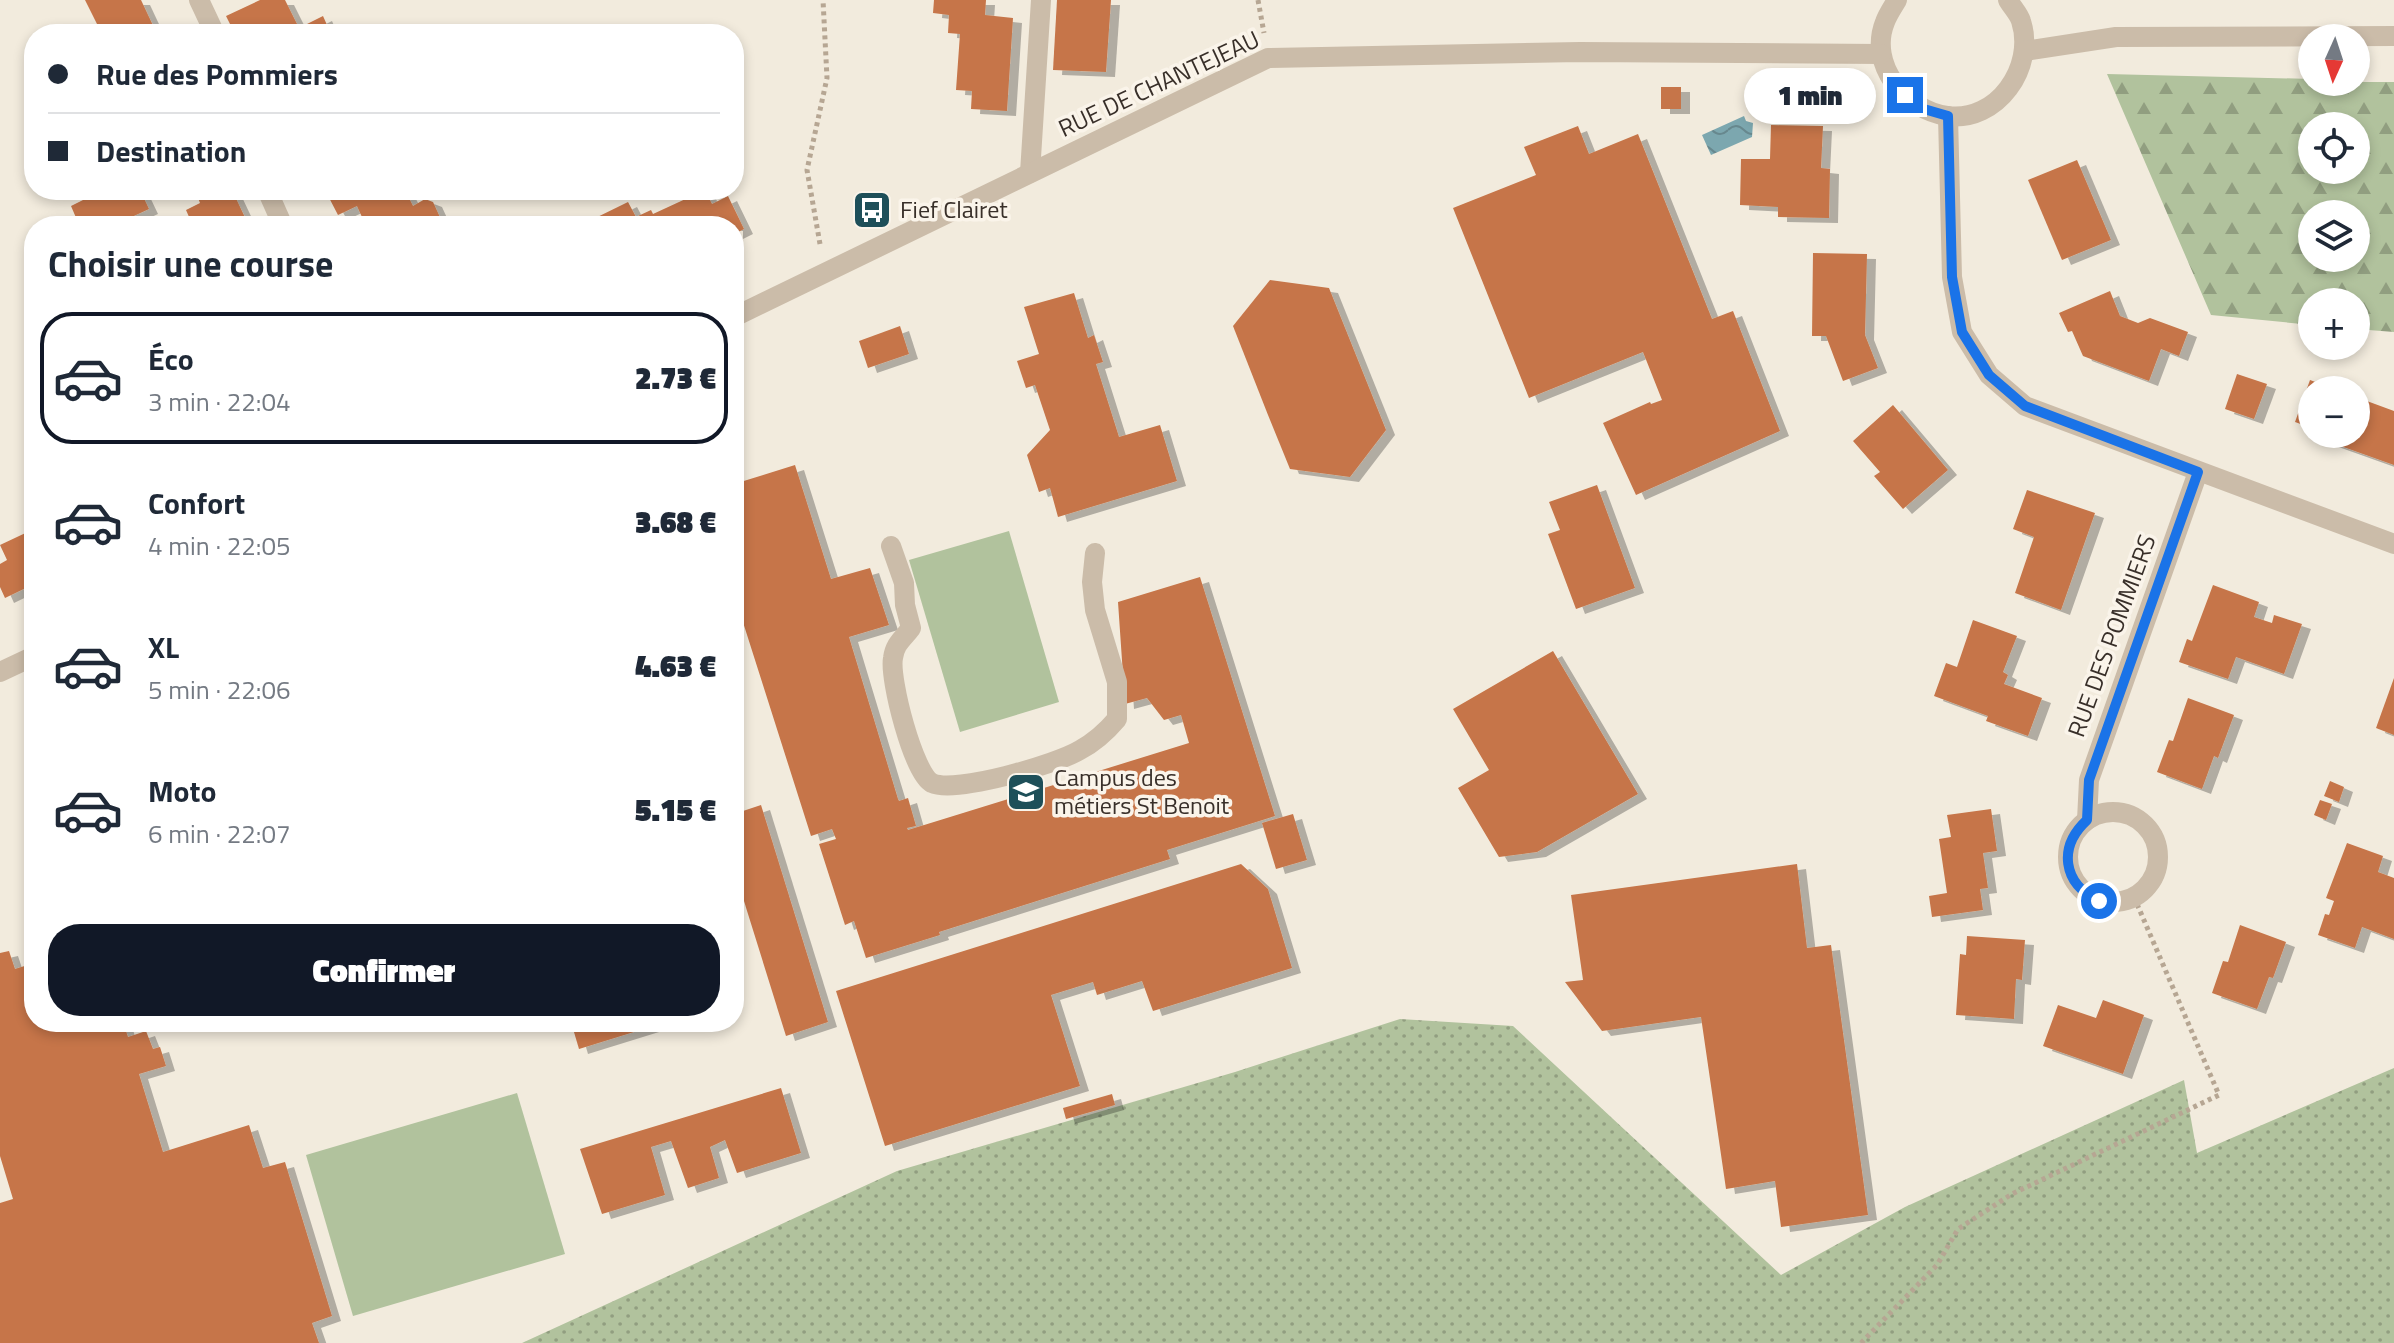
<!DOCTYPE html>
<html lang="fr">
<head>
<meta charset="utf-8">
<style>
	body { margin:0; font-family:"Titillium Web",sans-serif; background:#f6f6f7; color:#1f2937; height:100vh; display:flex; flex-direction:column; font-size:30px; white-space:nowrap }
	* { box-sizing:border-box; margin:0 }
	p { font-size:26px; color:#747a83 }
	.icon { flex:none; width:44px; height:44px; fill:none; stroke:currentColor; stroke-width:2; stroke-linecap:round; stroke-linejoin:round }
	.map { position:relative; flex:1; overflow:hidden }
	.details { position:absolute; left:24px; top:216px; width:720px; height:816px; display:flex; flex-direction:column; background:#fff; border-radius:32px; box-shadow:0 4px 12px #0003 }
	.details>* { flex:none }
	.banner { position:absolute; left:24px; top:24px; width:720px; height:176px; border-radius:32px; box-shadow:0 4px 12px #0003; display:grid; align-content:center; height:176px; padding:0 24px; background:#fff }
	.needle { width:52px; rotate:183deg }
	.buttons { position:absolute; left:2298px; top:24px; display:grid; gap:16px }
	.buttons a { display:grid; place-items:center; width:72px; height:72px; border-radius:50%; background:#fff; box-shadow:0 4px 12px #0003; font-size:40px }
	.end { position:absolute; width:36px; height:36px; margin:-18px; border:10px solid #1a73e8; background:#fff; box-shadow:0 0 0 4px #fff }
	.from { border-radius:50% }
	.bubble { position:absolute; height:56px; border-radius:28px; background:#fff; box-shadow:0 4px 12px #0003; font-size:26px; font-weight:800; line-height:56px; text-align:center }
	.banner b { display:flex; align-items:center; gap:28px; height:76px; font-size:30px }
	.banner b+b { border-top:2px solid #e0e1e3 }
	.banner i { width:20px; height:20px; background:#1f2937 }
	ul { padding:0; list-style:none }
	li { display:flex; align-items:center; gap:24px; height:132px; margin:0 16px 12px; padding:0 8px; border:4px solid transparent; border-radius:32px }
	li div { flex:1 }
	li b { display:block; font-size:30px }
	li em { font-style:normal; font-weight:800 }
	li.selected { border-color:#111827 }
	li>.icon { width:72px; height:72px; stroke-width:1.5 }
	h2 { padding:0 24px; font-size:36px; line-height:96px }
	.primary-button { display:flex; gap:16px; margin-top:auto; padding:16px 24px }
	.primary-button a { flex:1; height:92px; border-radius:32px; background:#111827; color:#fff; font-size:32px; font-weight:800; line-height:92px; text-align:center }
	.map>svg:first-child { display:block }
</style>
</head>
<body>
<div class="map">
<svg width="2394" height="1343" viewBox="0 0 2394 1343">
	<defs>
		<pattern id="grass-dots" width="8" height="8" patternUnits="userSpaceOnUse" patternTransform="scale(2)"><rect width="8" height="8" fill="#b1c29d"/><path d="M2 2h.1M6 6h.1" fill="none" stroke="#919e80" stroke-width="1.8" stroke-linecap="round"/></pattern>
		<pattern id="forest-firs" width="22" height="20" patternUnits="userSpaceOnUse" patternTransform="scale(2)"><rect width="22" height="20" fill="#b1c29d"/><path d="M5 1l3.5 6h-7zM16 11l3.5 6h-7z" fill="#919e80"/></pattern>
		<pattern id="water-waves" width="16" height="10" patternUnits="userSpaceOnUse" patternTransform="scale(2)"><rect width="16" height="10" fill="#7ca7af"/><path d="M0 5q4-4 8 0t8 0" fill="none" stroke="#67888e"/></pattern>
		<filter id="shadow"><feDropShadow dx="9" dy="5" stdDeviation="0" flood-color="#0004"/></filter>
	</defs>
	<rect width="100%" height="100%" fill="#f2ebdd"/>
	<path fill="url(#grass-dots)" d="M1400,1019L1513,1026L1781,1275L1905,1207L2184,1080L2197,1153L2394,1068V1343H522L897,1171L1235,1072Z"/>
	<path fill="url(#forest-firs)" fill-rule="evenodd" d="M2107,74L2312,79V82H2394V332L2356,329V302H2312V325L2211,315ZM2312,126H2356V170H2312ZM2312,214H2356V258H2312Z"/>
	<g fill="#b1c29d">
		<path d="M1009,531L1059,702L960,732L909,560Z"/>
		<path d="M517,1093L565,1254L353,1316L306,1155Z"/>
	</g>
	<path fill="url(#water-waves)" d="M1744,116L1746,121L1753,123L1752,137L1711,155L1702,135Z"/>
	<g fill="#c67548" filter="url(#shadow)">
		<path d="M85,0H141L157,34H102Z"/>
		<path d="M260,0H285L299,28L323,16L331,34H235L226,16Z"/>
		<path d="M934,0H986L985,15L1013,18L1007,111L971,109L972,91L956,90L960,34L948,33L949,15L933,13Z"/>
		<path d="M1057,0H1111L1106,72L1053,70Z"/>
		<rect x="1661" y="87" width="20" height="22"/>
		<path d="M1771,125L1823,126L1821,168L1830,169L1829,218L1778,217V207L1740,205L1741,159H1770Z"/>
		<path d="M1578,126L1589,154L1638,134L1712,319L1733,311L1780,431L1636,495L1603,423L1650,402L1651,404L1662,400L1643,352L1529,398L1453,208L1536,175L1524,147Z"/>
		<path d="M2077,160L2111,240L2062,260L2028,180Z"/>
		<path d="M81,190H140L149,209L112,226H67L77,220L71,206L85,199Z"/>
		<path d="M195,190H232L249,226H193L186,210L200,203Z"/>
		<path d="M325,190H405L413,206L425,199L433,202L444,226H366L357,206L338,215Z"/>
		<path d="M705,190L712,204L728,196L744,229L734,234V226H579L628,202L636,217L651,210L653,214Z"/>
		<path d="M1813,253L1867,254L1865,335L1878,368L1843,381L1826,336H1812Z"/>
		<path d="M1270,280L1329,288L1386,430L1350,477L1290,469L1268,415L1233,326Z"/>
		<path d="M2110,291L2120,316L2138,323L2150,318L2188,332L2179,356L2161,349L2149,381L2083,356L2072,331L2068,332L2059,313Z"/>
		<path d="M1074,293L1088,338L1094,335L1103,362L1096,364L1119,437L1160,425L1177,481L1058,517L1050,488L1039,492L1027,455L1050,430L1035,385L1026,388L1017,361L1039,354L1024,307Z"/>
		<path d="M900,326L909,354L868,368L859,341Z"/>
		<path d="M2237,374L2267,384L2254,419L2225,409Z"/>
		<path d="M2310,380L2337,390H2312V428L2295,422Z"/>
		<path d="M2356,397L2394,411V465L2324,440L2327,434H2356Z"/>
		<path d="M1893,405L1948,470L1903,509L1874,476L1880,472L1853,441Z"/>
		<path d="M795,465L831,579L870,568L889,625L849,637L898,799L899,801L908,798L916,826L907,828L908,830L1189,743L1181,715L1164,720L1147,698L1125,704L1118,602L1200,577L1275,816L1167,850L1170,859L939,932L940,935L866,958L854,921L845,925L819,844L836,839L832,829L811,836L734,594V484Z"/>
		<path d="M1597,485L1635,588L1576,609L1548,534L1560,530L1549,502Z"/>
		<path d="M2027,490L2095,513L2061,610L2015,593L2034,537L2013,529Z"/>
		<path d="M34,529V584L5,598L0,587V564L7,560L0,545Z"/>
		<path d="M2213,585L2259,602L2254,617L2272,623L2274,615L2302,624L2284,674L2236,657L2228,679L2179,662L2187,639L2192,641Z"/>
		<path d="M1973,620L2017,636L2003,672L2008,675L2004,684L2042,698L2028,736L1986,721L1988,716L1934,696L1946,663L1957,667Z"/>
		<path d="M1553,651L1638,794L1537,852L1499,857L1458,788L1489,770L1453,709Z"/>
		<path d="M2394,678V735L2376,728Z"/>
		<path d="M2188,698L2234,715L2218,758L2214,756L2202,789L2157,772L2169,740L2173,741Z"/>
		<path d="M2330,781L2344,787L2339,802L2324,796Z"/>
		<path d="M2320,800L2332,804L2326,820L2314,815Z"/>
		<path d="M761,805L828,1022L786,1036L734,869V814Z"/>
		<path d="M1991,809L1997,851L1983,853L1988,888L1980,889L1983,910L1932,917L1929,896L1947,893L1939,839L1951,837L1947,815Z"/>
		<path d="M1293,814L1307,860L1276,869L1262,823Z"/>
		<path d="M2347,843L2383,856L2378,872L2394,878V939L2362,927L2355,948L2318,935L2325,914L2329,915L2334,901L2326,898Z"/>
		<path d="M1241,864L1268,889L1292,968L1153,1011L1142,981L1097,995L1093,982L1051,995L1080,1086L885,1146L836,991Z"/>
		<path d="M1797,864L1807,948L1831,945L1868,1215L1781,1227L1775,1181L1726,1189L1701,1017L1602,1031L1565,982L1583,980L1571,895Z"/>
		<path d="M2240,925L2286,942L2273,978L2269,977L2257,1009L2212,993L2223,961L2228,962Z"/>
		<path d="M1967,936L2025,940L2022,980L2016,979L2014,1019L1956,1015L1960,954L1966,955Z"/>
		<path d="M9,951L15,969L34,963V1022H123L128,1037L146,1031L153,1049L160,1047L166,1066L139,1074L163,1152L249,1125L263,1168L285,1162L332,1316L312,1323L319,1343H0V1203L13,1199L0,1156V953Z"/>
		<path d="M2103,1000L2144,1015L2123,1074L2043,1046L2058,1005L2096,1018Z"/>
		<path d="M571,1022H663V1023L579,1049Z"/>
		<path d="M781,1088L801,1153L737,1173L725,1140L710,1147L719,1178L688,1188L671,1141L651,1147L665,1195L602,1214L580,1149Z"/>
		<path d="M1112,1094L1115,1105L1066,1119L1063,1108Z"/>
	</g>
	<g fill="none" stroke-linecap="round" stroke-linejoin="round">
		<g stroke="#b6a693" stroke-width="5" stroke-dasharray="4 4" stroke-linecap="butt">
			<path d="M1258,0L1264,33"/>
			<path d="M820,244L807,170L827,78L823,0"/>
			<path d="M1861,1343L1937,1265L1958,1229L2012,1194L2219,1095L2134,897"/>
		</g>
		<path stroke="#cbbca9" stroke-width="20" d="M891,546L904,583L905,605L911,628C903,639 895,643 893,658C889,679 914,775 932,783C955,794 1057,764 1080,750C1095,742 1106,732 1117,719V682L1095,610L1092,582L1095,553"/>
		<g stroke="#cbbca9" stroke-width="20">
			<path d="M199,0L215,34"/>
			<path d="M1897,0C1893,7 1888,14 1885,22C1868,64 1905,110 1947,116C1997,123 2036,67 2021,21C2019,14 2012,7 2008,0"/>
			<path d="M2025,51L2116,37L2394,36"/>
			<path d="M1948,116L1952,277L1962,332L1989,375L2025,406L2394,544"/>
			<path d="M1030,173L1041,0"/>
			<path d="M267,190L283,226"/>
			<path d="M734,317L1268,58L1580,52L1881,54"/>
			<path d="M0,672L34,656"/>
			<circle cx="2113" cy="857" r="45"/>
			<path d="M2087,820L2089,780L2198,472"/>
		</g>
	</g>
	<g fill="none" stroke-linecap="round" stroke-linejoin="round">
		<path stroke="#1a73e8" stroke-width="10" d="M1905,95L1917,107L1948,116L1952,277L1962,332L1989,375L2025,406L2198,472L2089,780L2087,820C2058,847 2062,883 2099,901"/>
	</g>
	<defs>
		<g id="bus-square" transform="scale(2)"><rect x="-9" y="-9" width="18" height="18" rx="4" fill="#1e4f59" stroke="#faf4ea"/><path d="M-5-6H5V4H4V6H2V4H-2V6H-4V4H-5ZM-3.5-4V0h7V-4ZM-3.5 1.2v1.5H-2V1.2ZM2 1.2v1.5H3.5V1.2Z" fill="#fff"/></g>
		<g id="university-square" transform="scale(2)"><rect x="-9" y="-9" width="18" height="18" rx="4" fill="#1e4f59" stroke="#faf4ea"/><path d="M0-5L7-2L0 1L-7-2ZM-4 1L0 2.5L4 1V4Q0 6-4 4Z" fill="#fff"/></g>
	</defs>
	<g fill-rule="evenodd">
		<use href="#bus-square" x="872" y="210"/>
		<use href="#university-square" x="1026" y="792"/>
	</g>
	<g text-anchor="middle" stroke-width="7" stroke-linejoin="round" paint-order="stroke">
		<g font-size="24" fill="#382f29" stroke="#faf4ea">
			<text transform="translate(1159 84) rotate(-25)" y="8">RUE DE CHANTEJEAU</text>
			<text transform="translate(2112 636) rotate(-70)" y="8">RUE DES POMMIERS</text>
		</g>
		<g font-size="24" fill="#382f29" stroke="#faf4ea" text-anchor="start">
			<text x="900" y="218">Fief Clairet</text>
			<text x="1054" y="786">Campus des<tspan x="1054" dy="28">métiers St Benoit</tspan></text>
		</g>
	</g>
</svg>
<div class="buttons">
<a><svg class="needle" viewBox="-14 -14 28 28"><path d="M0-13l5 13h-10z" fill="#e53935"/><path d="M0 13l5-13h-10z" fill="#747a83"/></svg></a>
<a><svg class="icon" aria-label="locate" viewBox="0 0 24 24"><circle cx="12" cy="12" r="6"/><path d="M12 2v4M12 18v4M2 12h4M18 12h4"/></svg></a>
<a><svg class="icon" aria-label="layers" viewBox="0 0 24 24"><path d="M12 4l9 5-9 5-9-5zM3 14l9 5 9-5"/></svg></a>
<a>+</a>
<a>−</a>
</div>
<i class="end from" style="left:2099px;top:901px"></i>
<i class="end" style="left:1905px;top:95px"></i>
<div class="bubble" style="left:1744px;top:68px;width:132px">1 min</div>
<div class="banner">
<b><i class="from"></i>Rue des Pommiers</b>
<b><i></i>Destination</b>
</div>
<section class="details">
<h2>Choisir une course</h2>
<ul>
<li class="selected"><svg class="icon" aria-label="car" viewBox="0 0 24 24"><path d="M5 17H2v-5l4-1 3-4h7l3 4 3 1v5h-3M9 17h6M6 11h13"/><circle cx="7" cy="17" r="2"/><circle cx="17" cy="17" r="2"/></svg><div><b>Éco</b><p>3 min · 22:04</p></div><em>2.73 €</em></li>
<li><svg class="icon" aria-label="car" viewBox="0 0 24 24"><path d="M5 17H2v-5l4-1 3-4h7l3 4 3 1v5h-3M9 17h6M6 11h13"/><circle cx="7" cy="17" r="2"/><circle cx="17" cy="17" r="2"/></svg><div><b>Confort</b><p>4 min · 22:05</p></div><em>3.68 €</em></li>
<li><svg class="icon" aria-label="car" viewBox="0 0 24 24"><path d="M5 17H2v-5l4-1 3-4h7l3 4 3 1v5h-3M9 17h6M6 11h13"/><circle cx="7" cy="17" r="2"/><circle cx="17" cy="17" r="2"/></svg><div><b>XL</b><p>5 min · 22:06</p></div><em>4.63 €</em></li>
<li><svg class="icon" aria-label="car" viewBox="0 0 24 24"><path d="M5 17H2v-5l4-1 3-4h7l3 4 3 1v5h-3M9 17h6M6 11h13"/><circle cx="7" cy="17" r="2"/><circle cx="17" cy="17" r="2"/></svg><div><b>Moto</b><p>6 min · 22:07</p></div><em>5.15 €</em></li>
</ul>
<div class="primary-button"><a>Confirmer</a></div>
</section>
</div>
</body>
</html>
